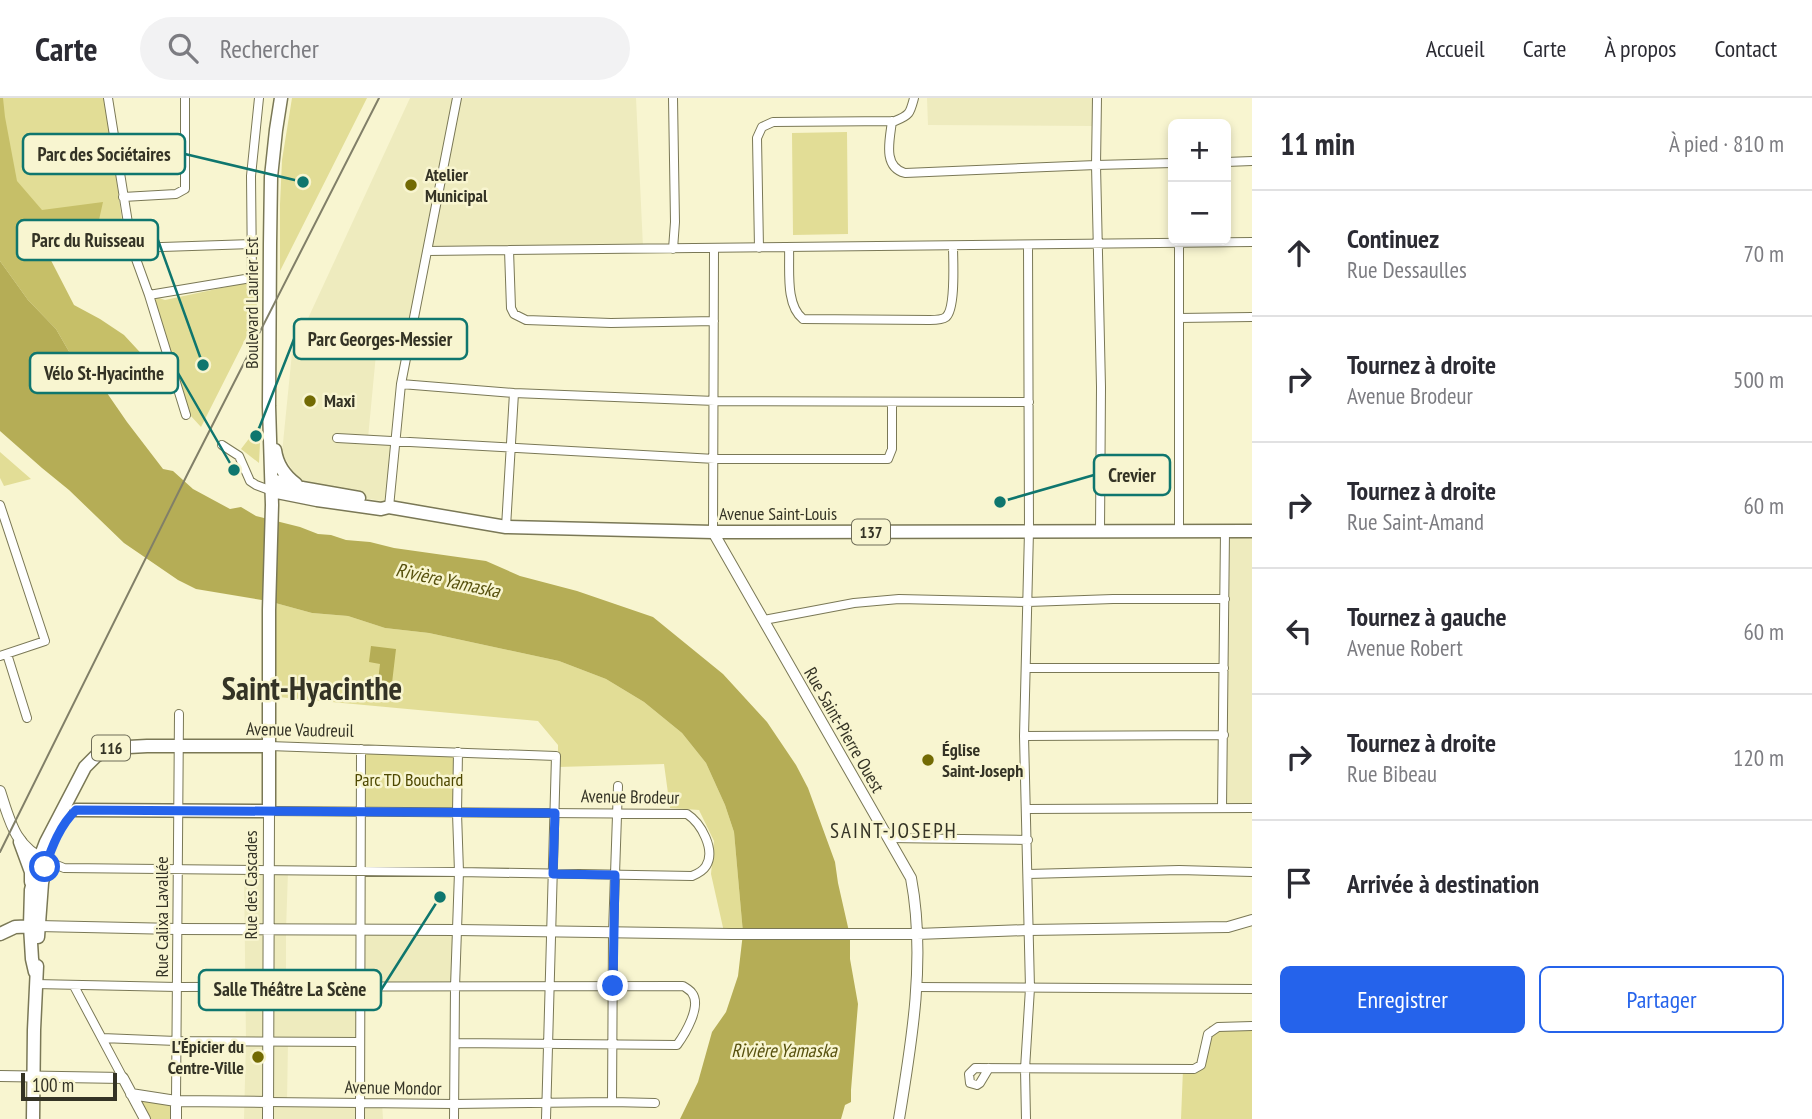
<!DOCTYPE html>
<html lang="fr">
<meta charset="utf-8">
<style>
:root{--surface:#fff;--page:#f2f2f3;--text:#2b2b33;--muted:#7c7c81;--line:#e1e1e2;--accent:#2563eb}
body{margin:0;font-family:"PT Sans Narrow",sans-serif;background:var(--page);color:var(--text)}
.controls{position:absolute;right:21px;top:21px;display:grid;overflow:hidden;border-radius:10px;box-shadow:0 4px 10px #0003}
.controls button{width:63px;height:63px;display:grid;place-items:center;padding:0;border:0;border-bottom:2px solid var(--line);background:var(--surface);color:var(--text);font:35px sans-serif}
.scale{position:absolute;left:21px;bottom:18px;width:96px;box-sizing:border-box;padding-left:7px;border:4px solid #343325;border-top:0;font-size:19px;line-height:24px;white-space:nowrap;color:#343325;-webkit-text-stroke:5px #f8f5d0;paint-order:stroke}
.stop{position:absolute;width:21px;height:21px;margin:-16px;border:5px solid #2563eb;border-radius:50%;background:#fff}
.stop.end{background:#2563eb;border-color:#fff;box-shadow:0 2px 7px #0008}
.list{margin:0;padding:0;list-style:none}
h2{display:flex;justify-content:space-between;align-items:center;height:91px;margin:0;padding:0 28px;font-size:30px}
h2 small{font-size:23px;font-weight:400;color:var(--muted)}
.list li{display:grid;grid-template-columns:46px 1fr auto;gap:21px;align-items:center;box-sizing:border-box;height:126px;padding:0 28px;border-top:2px solid var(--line)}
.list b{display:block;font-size:26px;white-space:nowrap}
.list p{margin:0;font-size:23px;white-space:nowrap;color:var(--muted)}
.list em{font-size:23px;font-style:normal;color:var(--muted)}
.actions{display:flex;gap:14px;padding:21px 28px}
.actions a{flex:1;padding:16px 0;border:2px solid var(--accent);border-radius:10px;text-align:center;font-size:24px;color:var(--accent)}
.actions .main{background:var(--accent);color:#fff}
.icon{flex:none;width:38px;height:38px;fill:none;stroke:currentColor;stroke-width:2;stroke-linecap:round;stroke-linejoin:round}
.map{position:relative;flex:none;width:1252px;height:1021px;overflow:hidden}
header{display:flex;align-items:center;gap:42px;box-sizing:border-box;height:98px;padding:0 35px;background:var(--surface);border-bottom:2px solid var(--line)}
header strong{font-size:33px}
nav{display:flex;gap:38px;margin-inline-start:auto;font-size:24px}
.search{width:490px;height:63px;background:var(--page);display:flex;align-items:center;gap:18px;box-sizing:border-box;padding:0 24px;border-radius:38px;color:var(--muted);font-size:26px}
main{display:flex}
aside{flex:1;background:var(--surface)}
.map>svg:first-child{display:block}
</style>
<header>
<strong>Carte</strong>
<div class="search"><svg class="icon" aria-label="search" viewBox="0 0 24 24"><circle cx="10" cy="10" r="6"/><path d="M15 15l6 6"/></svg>Rechercher</div>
<nav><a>Accueil</a><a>Carte</a><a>À propos</a><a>Contact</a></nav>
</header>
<main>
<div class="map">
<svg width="1252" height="1021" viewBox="0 0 1252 1021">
<rect width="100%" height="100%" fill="#f8f5d0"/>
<path fill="#eeebbe" d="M410,0H636L643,149L429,152L408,256H376L368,340L395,342L389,404L332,395L300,385L282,355L292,255Z
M927,0H1095L1094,28L928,27Z
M1225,433H1252V707L1226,706Z
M244,771L288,774L286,832V889H360V832H457L455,889H360V944H288L287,1004L382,1005L383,1021H244L246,943Z"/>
<path fill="#e2dd96" d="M0,0H105L122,122L0,141Z
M292,0H367L280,173V106L282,62Z
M847,34L848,136L793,137L792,35Z
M254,183L258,216L201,329L190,317L153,198L165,202Z
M261,325L259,365L241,351Z
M0,354L31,381L4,388L0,380Z
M268,503L312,515L348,518L385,530L429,535L559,563L606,581L644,604L682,635L706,665L725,707L734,734L743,835L724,834L711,776L714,743L699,712L670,710L664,666L558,669V647L538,623L267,598Z
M359,651H460L458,713L358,712Z
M1252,927V1021H1181L1183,971L1205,970L1209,928Z
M137,1000L173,1005L172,1021H148Z"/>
<path fill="#c6bf68" d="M0,0H3L5,19L17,83L42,112L103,104L99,122L41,143L74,207L100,221L124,237L149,264L96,283L71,257L56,231L28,202L0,163Z"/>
<path fill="#b5ad56" d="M0,163L28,202L56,231L71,257L107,295L127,324L163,371L173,373L193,391L230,411L241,409L256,418L300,429L318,436L331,437L346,442L370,444L394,450L486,463L520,478L577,493L653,519L723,576L767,624L796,667L808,690L835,764L838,785L850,838V861L858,906L851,992V1004L845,1007L841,1021H680L698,984L712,934L726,914L738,878L743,835L734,734L725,707L706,665L682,635L644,604L606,581L559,563L429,535L385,530L348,518L312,515L268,503L196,491L178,482L124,445L69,392L42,370L0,333Z
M371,548L396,551L392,585L378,583L380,566L369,564Z"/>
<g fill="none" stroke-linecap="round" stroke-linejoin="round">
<g stroke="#7a7856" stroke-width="10">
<path id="minor" d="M108,0L132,150L149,197L186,317
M1097,0L1096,67L1101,289L1100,433
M892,23C890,41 882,69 905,75L1096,67L1173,65
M1226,64L1252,63
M123,99L176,96L185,91V0
M1179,145V433
M789,149C790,171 785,207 803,221L930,222C935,222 942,222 946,219C956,210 953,162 953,148
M132,150L252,146
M759,150L757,40L762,29L773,24L895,23C910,17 910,15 914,0
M673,151L675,124L673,0
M509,152L511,210L514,216L526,222L611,225L714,223
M427,153L1252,144
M149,197L245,181L252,178L251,78L259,0
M1179,220L1252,219
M401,286L514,295L715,303L1029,304
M337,340L715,361H888L892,351V304
M222,347L239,358L250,383L256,387L272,393
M0,407L45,543L0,558
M389,409L401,286L457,0
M506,429L514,295
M713,434L714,150
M764,522L854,505L899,501L1028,504L1113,501H1225
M7,556L27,620
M1026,570H1224
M1024,638L1224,637
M269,648L556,658L546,1021
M1222,710L1225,433
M1026,711L1252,710
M888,740L1028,742
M47,763L64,770L459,774L692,778C697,776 703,773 706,768C716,752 701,725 687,716L269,713
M1028,776L1179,772L1252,774
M35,886L177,889L683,888C685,889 691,893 692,895C702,908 685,936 677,947L455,945
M74,888L123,980
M916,889L1252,891
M102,940L176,943L360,944
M989,970L980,985L977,987L970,985L969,976L975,970L1194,971L1201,967L1208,936L1218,929L1252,928
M176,1003L179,616
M268,1004L454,1006L612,1004L655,1005
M612,1004L613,835L618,688
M360,1021L361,651
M454,1021L455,889L459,774L457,715L458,654
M1026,1021L1025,971L1030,890L1024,638L1029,433L1028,147"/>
</g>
<g stroke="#7a7856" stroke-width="12">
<path id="tertiary" d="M713,434L911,780C926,859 912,943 899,1021
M0,693C10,724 15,749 47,763
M38,828L177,831L457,832L731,836H917L1028,832L1228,829L1252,822
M0,978L123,980L145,1021
M131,996L176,1003L268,1004
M176,1021V1003
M268,1021L269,713"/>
</g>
<g stroke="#7a7856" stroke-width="15">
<path id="primary" d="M275,352C277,367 284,377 296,386
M272,382L302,390L359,400
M272,393L317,402L381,411L389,409L506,429L713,434L1252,433
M76,712L269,713V512L272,407L269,308L270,146L271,79L276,32L281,0
M20,744L31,774V784
M0,836L15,829L38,828
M38,839L42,785L45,770
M35,874L32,861L30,828L31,792L38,765L46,744L85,669L96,658L110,650L147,648H269
M33,1021L34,932L37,868"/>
</g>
<use href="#minor" stroke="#fff" stroke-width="8"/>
<use href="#tertiary" stroke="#fff" stroke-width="10"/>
<use href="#primary" stroke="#fff" stroke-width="12"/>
<path stroke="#817f68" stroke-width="2" d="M0,754L188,375L379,0"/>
</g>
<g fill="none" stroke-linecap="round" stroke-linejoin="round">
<path stroke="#2563eb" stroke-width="9" d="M45,769C52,749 60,727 76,712L555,715L553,776L615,777L613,888"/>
</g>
<g fill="#726a03" stroke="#f8f5d0" stroke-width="2.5">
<circle cx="411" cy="87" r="7"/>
<circle cx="310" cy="303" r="7"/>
<circle cx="928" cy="662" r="7"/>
<circle cx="258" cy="959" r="7"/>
</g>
<g text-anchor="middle" stroke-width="5" stroke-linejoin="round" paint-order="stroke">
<g fill="#f8f5d0" stroke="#6f6d58" stroke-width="2">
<rect x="852" y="421.5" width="38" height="25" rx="5"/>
<rect x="92" y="637.5" width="38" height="25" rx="5"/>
</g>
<g font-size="16" font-weight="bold" fill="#343325">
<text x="871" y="440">137</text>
<text x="111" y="656">116</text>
</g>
<g font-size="18" font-weight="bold" fill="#343325" stroke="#f8f5d0" text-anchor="start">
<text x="425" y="83">Atelier<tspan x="425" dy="21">Municipal</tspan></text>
<text x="324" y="309">Maxi</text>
<text x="942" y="658">Église<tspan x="942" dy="21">Saint-Joseph</tspan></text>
<text x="244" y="955" text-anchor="end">L'Épicier du<tspan x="244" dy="21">Centre-Ville</tspan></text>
</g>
<g font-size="18" fill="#343325" stroke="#f8f5d0">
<text transform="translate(252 205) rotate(-90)" y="6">Boulevard Laurier Est</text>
<text x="778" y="422">Avenue Saint-Louis</text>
<text transform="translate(300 632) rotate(1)" y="6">Avenue Vaudreuil</text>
<text transform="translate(844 632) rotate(60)" y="6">Rue Saint-Pierre Ouest</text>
<text transform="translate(630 699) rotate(1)" y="6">Avenue Brodeur</text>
<text transform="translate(251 787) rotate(-90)" y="6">Rue des Cascades</text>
<text transform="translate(162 819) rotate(-90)" y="6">Rue Calixa Lavallée</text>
<text transform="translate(393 990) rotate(1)" y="6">Avenue Mondor</text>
</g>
<g font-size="18" fill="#4e4800" stroke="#f8f5d0">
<text x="409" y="688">Parc TD Bouchard</text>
</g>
<g font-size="19" font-style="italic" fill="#57510e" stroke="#f8f5d0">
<text transform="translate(448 482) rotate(12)" y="7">Rivière Yamaska</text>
<text x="784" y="959">Rivière Yamaska</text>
</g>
<g font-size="21" letter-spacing="2" fill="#343325" stroke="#f8f5d0">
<text x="894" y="740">SAINT-JOSEPH</text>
</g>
<g font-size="32" font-weight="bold" fill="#343325" stroke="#f8f5d0">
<text x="312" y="602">Saint-Hyacinthe</text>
</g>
</g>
<path fill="none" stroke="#0f766e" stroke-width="2.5" d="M303 84L185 56M203 267L158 142M256 338L294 241M234 372L178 275M1000 404L1094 377M440 799L381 892"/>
<g fill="#0f766e" stroke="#f8f5d0" stroke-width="2.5">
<circle cx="303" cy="84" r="7"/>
<circle cx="203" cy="267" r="7"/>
<circle cx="256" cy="338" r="7"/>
<circle cx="234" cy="372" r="7"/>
<circle cx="1000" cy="404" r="7"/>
<circle cx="440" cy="799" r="7"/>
</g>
<g fill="#f8f5d0" stroke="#0f766e" stroke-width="2.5">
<rect x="23" y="36" width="162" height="40" rx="7"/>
<rect x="17" y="122" width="141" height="40" rx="7"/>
<rect x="294" y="221" width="173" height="40" rx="7"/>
<rect x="30" y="255" width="148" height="40" rx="7"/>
<rect x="1094" y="357" width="76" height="40" rx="7"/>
<rect x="199" y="872" width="182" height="40" rx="7"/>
</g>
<g font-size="19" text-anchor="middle" font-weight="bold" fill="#343325">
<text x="104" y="63">Parc des Sociétaires</text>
<text x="88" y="149">Parc du Ruisseau</text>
<text x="380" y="248">Parc Georges-Messier</text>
<text x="104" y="282">Vélo St-Hyacinthe</text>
<text x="1132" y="384">Crevier</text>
<text x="290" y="898">Salle Théâtre La Scène</text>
</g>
</svg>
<div class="controls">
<button>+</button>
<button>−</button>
</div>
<div class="scale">100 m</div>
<div class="stop" style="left:45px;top:769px"></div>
<div class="stop end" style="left:613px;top:888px"></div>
</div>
<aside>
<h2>11 min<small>À pied · 810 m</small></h2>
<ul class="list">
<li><svg class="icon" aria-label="ahead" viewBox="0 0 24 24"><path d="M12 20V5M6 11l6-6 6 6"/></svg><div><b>Continuez</b><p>Rue Dessaulles</p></div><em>70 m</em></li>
<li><svg class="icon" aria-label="right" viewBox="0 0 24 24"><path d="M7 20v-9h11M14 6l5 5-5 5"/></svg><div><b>Tournez à droite</b><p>Avenue Brodeur</p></div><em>500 m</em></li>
<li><svg class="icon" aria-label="right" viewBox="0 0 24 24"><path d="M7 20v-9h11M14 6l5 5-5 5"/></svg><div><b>Tournez à droite</b><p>Rue Saint-Amand</p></div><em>60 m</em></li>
<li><svg class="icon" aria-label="left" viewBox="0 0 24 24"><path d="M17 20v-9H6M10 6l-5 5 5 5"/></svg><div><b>Tournez à gauche</b><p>Avenue Robert</p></div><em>60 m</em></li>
<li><svg class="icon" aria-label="right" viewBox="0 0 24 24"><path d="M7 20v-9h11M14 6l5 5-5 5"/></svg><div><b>Tournez à droite</b><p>Rue Bibeau</p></div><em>120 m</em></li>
<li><svg class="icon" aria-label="arrive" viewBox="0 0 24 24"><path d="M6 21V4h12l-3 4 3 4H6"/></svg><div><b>Arrivée à destination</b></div></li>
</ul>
<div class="actions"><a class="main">Enregistrer</a><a>Partager</a></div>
</aside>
</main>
